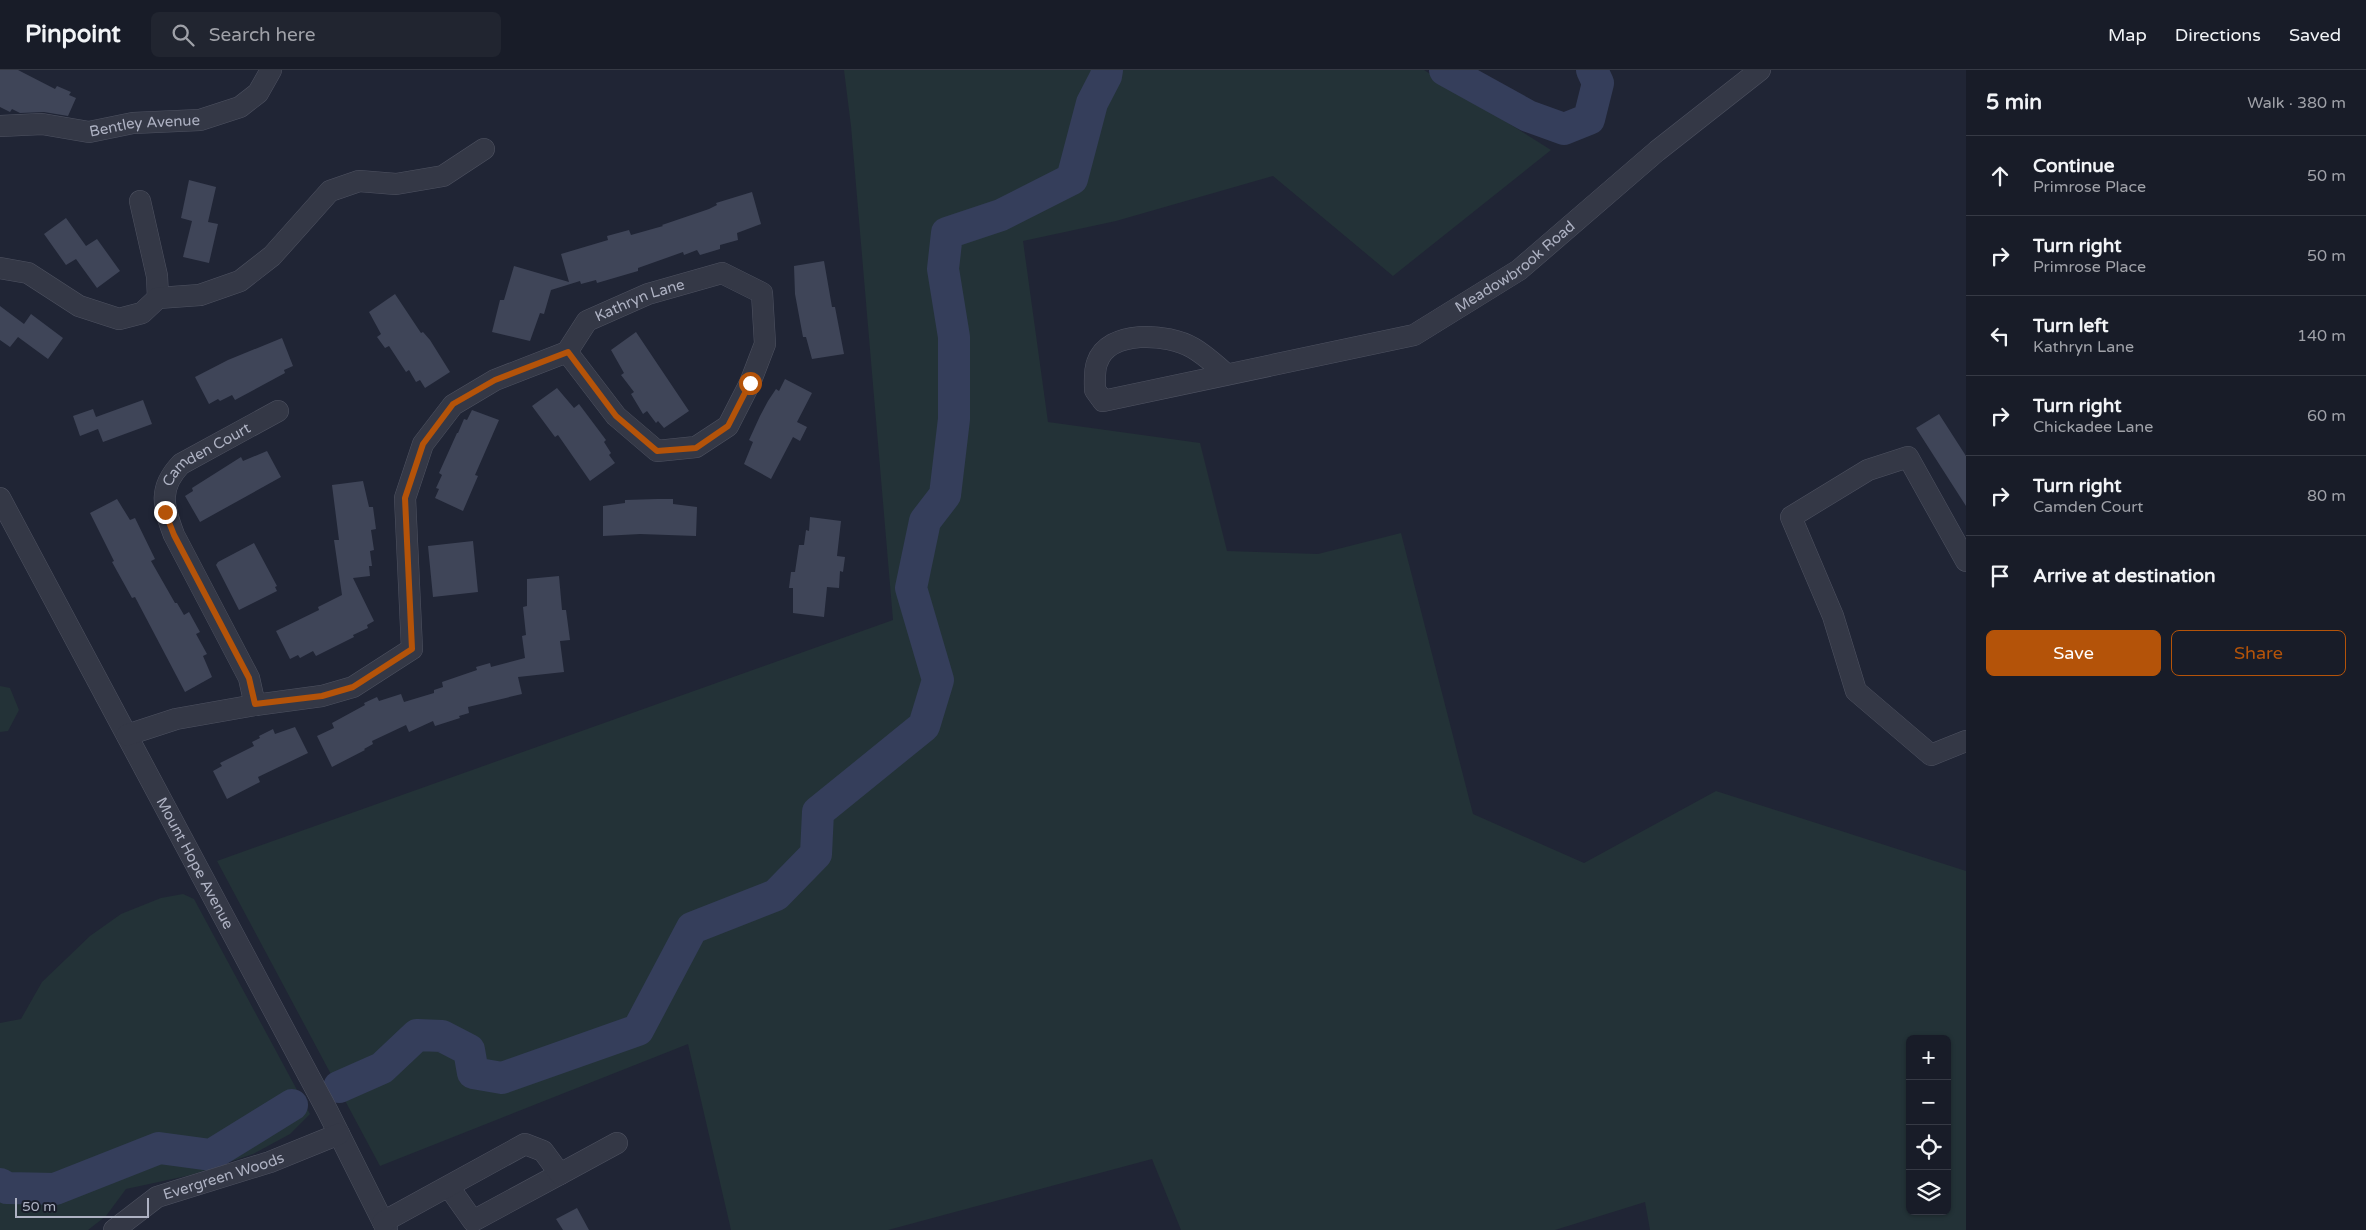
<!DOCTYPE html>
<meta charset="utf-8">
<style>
:root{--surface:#181c28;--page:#212530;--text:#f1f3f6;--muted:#9fa1a8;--line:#363a45;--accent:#b45309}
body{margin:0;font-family:"Varela Round",sans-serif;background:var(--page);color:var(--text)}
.controls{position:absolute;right:15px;bottom:15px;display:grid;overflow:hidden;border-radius:8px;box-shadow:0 1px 4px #0004}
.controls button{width:45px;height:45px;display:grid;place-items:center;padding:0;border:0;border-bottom:1px solid var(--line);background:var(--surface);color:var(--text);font:25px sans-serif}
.scale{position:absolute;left:15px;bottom:12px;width:134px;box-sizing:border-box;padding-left:5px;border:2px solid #aeb2c3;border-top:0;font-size:14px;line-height:18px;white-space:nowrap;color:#aeb2c3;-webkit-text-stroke:4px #191d2a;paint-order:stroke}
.stop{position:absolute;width:15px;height:15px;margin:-11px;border:4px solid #b45309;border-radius:50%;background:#fff}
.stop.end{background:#b45309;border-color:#fff;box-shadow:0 1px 5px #0008}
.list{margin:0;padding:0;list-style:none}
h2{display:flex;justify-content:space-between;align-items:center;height:65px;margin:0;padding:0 20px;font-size:21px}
h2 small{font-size:16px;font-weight:400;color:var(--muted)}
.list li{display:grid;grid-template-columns:32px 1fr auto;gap:15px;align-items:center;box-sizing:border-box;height:80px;padding:0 20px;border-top:1px solid var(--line)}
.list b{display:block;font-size:19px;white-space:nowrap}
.list p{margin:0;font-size:16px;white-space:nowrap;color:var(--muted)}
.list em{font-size:16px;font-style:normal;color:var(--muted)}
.actions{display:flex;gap:10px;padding:15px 20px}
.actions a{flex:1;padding:11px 0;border:1px solid var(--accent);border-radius:8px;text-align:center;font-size:18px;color:var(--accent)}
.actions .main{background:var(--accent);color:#fff}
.icon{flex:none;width:28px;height:28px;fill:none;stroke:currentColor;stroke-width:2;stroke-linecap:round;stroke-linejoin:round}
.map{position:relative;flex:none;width:1966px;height:1160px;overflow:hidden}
header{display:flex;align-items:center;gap:30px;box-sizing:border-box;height:70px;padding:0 25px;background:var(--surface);border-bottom:1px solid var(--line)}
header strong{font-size:24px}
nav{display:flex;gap:28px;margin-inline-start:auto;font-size:18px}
.search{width:350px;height:45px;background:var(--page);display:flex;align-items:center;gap:12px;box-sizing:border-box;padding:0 18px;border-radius:8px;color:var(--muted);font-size:19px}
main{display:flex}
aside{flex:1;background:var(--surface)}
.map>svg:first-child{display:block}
</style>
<header>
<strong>Pinpoint</strong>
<div class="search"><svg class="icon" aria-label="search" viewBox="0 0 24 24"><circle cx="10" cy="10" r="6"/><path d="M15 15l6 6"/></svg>Search here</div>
<nav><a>Map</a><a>Directions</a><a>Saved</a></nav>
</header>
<main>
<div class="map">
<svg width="1966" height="1160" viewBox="0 0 1966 1160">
<rect width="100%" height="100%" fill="#202535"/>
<path fill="#233237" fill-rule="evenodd" d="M844,0H1424L1551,80L1393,206L1273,106L1116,151L1023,171L1048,352L1200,373L1227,481L1318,484L1401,463L1473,744L1584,793L1716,721L1966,801V1160H1650L1645,1132L1555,1160H1181L1152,1089L888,1160H731L688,974L380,1096L217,791L893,550L851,56ZM1910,969H1947V1141H1910Z
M0,616L10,618L19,640L8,661L0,662Z
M183,824L194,829L310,1044L290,1064L253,1084L191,1105L126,1119L106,1146L88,1160H0V953L21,949L42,912L90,866L121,844L161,828Z"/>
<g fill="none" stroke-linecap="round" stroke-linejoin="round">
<path stroke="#353e5b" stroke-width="32" d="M1445,0L1528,46L1564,59L1589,49L1598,13L1592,0
M339,1017L382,998L417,965L442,966L469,980L473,1003L502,1008L638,960L692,858L776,825L816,784L818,742L924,656L938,610L911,518L925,451L945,425L954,349V267L943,199L947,163L1001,145L1072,109L1092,33L1106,6L1107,0
M0,1114L7,1118L55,1119L159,1078L211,1085L292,1035"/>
</g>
<path fill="#3f4558" d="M0,0H18L55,19L57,16L71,22L69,25L76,28L68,46L44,42L20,43L12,39L10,42L0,37Z
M189,110L216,117L208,152L218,154L209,193L183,187L192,151L181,148Z
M752,122L761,154L737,163L738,170L720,175V179L700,185L697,180L684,185L683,182L638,198V201L597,213L596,210L581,214L580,211L551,220L544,244L540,243L530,271L492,262L500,230H504L514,196L569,212L561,184L608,170L607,166L629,160L631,165L663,156L662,155L709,139L717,135L716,133Z
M66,148L86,176L97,169L120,201L97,218L76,189L66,195L44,164Z
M824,191L832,237H835L844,284L812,289L806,267H803L795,224L794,196Z
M395,224L421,263L423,262L430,270L450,302L425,318L420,310L416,312L409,300L406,302L389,276L385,278L377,267L381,264L369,242Z
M0,236L24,254L31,244L63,268L48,289L18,267L10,277L0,270Z
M636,262L689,341L664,358L658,351L656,353L647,341L643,344L631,324L634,322L621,305L624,303L611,280Z
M282,268L293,296L284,300L285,303L235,330L232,325L220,331L218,329L209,334L195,307L228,290Z
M785,309L812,323L797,352L807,357L800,371L793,367L771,409L744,394L753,372L749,370L760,346L768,331L776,319L779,321Z
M557,318L574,338L579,334L606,370L604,372L611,383L609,385L615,393L590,411L558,365L555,367L532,336Z
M143,330L152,354L103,372L98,359L80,366L73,346L93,339L96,347Z
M472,340L499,350L475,405L478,406L463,441L435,428L439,419L436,418L442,405L439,403L457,363H458L464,349L467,350Z
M1939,344L1966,386V436L1916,358Z
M267,381L281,407L200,452L185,426L193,421L192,418L241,387L243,391Z
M363,411L369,437H373L376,459L371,460L374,480L370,481L372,496H369L370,506L353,508L374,551L367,555L368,558L353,565L354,567L316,586L313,581L300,588L298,585L290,589L276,561L319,540L318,537L342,525L334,470H339L332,415Z
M117,429L130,450L135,448L155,489L151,491L175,533H177L184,545L189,542L200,562L196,564L207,584L203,586L212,607L185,622L135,527L132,528L112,492L114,491L90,443Z
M657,429H673V434L697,437L696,466L640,464L603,466V436L625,433V430Z
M810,447L841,451L837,486L845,487L843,502L840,501L839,518L827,517L824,547L793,543V518H789L791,502H795L799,475H804L806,460L809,461Z
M473,471L478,522L433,527L428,476Z
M254,473L277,516L275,517L277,521L239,540L216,495L218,492Z
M559,506L562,540H566L570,570L560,571L564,602L518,607L522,624L468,637L469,643L459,646L460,648L435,656L433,651L409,662L406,655L372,671L373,674L364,679L365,680L332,697L317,666L334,658L332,653L365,635L364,633L377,627L379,631L401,624L404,632L434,623V620L443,617L442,612L477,600L476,597L490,593L491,597L525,588L522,566L526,565L523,537L527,536V509Z
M295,657L308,683L258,707L260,712L227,729L213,701L222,696L220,693L254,676L252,672L260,668L259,666L273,659L275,664Z
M577,1138L589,1160H563L556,1149Z"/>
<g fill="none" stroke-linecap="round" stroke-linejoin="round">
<g stroke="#4e5261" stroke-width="22">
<g id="minor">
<path id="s1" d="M0,56L42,54L89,62L133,53L200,50L240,37L258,23L271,0"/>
<path d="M140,131L157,206L158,228"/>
<path d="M0,198L28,203L79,236L119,249L142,243L158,228L200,225L240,211L272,186L330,121L359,111L396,114L443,106L484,79"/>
<path id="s2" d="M1226,304C1216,295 1205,285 1193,278C1168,263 1108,259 1097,293C1094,301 1095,312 1095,320L1103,331L1414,265L1519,200L1657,81L1760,0"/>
<path id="s3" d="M0,428L327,1040L387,1160"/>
<path d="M1966,491L1908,387L1868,400L1791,447L1833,546L1856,621L1931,685L1966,671"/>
<path id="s4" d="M255,635L249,608L174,465C163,436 158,418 181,394L278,341"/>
<path id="s5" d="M127,665L176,649L255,635L322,626L353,617L412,579L405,428L423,374L453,335L495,310L567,282L587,251L648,224L722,203L762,223L765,274L750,313L728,356L696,377L657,381L616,346L567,282"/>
<path d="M449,1117L473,1151L560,1104"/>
<path d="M383,1152L525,1074L543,1081L560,1104L617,1073"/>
<path id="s6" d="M114,1160L157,1127L270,1092L339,1064"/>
</g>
</g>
<use href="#minor" stroke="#343846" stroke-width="21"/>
</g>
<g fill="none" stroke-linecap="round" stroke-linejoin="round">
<path stroke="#b45309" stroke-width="6" d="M165,442L174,465L249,608L255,634L322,626L353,617L412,579L405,428L423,374L453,334L495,310L568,282L616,346L657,381L696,378L728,356L750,313"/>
</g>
<g text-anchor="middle" stroke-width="4.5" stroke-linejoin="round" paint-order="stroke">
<g font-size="15" fill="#aeb2c3" stroke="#191d2a">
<text dy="5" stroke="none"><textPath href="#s1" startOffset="146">Bentley Avenue</textPath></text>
<text dy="5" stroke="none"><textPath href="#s2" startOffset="631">Meadowbrook Road</textPath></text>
<text dy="5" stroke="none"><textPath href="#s5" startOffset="779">Kathryn Lane</textPath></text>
<text dy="5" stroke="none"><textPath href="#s4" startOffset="292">Camden Court</textPath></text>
<text dy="5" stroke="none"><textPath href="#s3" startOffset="414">Mount Hope Avenue</textPath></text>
<text dy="5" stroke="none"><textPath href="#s6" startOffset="124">Evergreen Woods</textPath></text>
</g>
</g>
</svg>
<div class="controls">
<button>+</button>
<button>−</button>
<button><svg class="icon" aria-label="locate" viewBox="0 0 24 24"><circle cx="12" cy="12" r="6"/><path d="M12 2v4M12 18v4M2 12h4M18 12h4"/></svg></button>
<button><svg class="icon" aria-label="layers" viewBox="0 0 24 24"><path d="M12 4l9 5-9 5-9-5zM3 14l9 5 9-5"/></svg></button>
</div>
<div class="scale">50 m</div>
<div class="stop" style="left:750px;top:313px"></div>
<div class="stop end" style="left:165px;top:442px"></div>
</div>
<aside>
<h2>5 min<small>Walk · 380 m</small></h2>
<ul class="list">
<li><svg class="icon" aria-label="ahead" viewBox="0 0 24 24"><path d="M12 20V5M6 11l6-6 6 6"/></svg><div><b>Continue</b><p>Primrose Place</p></div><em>50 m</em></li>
<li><svg class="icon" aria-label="right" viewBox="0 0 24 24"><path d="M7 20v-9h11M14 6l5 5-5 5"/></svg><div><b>Turn right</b><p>Primrose Place</p></div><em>50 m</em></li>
<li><svg class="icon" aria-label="left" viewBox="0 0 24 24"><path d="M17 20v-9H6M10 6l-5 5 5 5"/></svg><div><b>Turn left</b><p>Kathryn Lane</p></div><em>140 m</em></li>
<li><svg class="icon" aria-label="right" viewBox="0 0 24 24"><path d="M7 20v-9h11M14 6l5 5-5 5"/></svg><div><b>Turn right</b><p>Chickadee Lane</p></div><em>60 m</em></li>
<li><svg class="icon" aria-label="right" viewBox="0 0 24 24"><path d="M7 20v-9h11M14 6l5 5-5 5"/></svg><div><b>Turn right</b><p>Camden Court</p></div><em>80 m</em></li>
<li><svg class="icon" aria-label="arrive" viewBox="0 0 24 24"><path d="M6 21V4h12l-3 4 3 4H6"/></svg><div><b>Arrive at destination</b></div></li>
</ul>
<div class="actions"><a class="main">Save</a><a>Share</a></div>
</aside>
</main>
